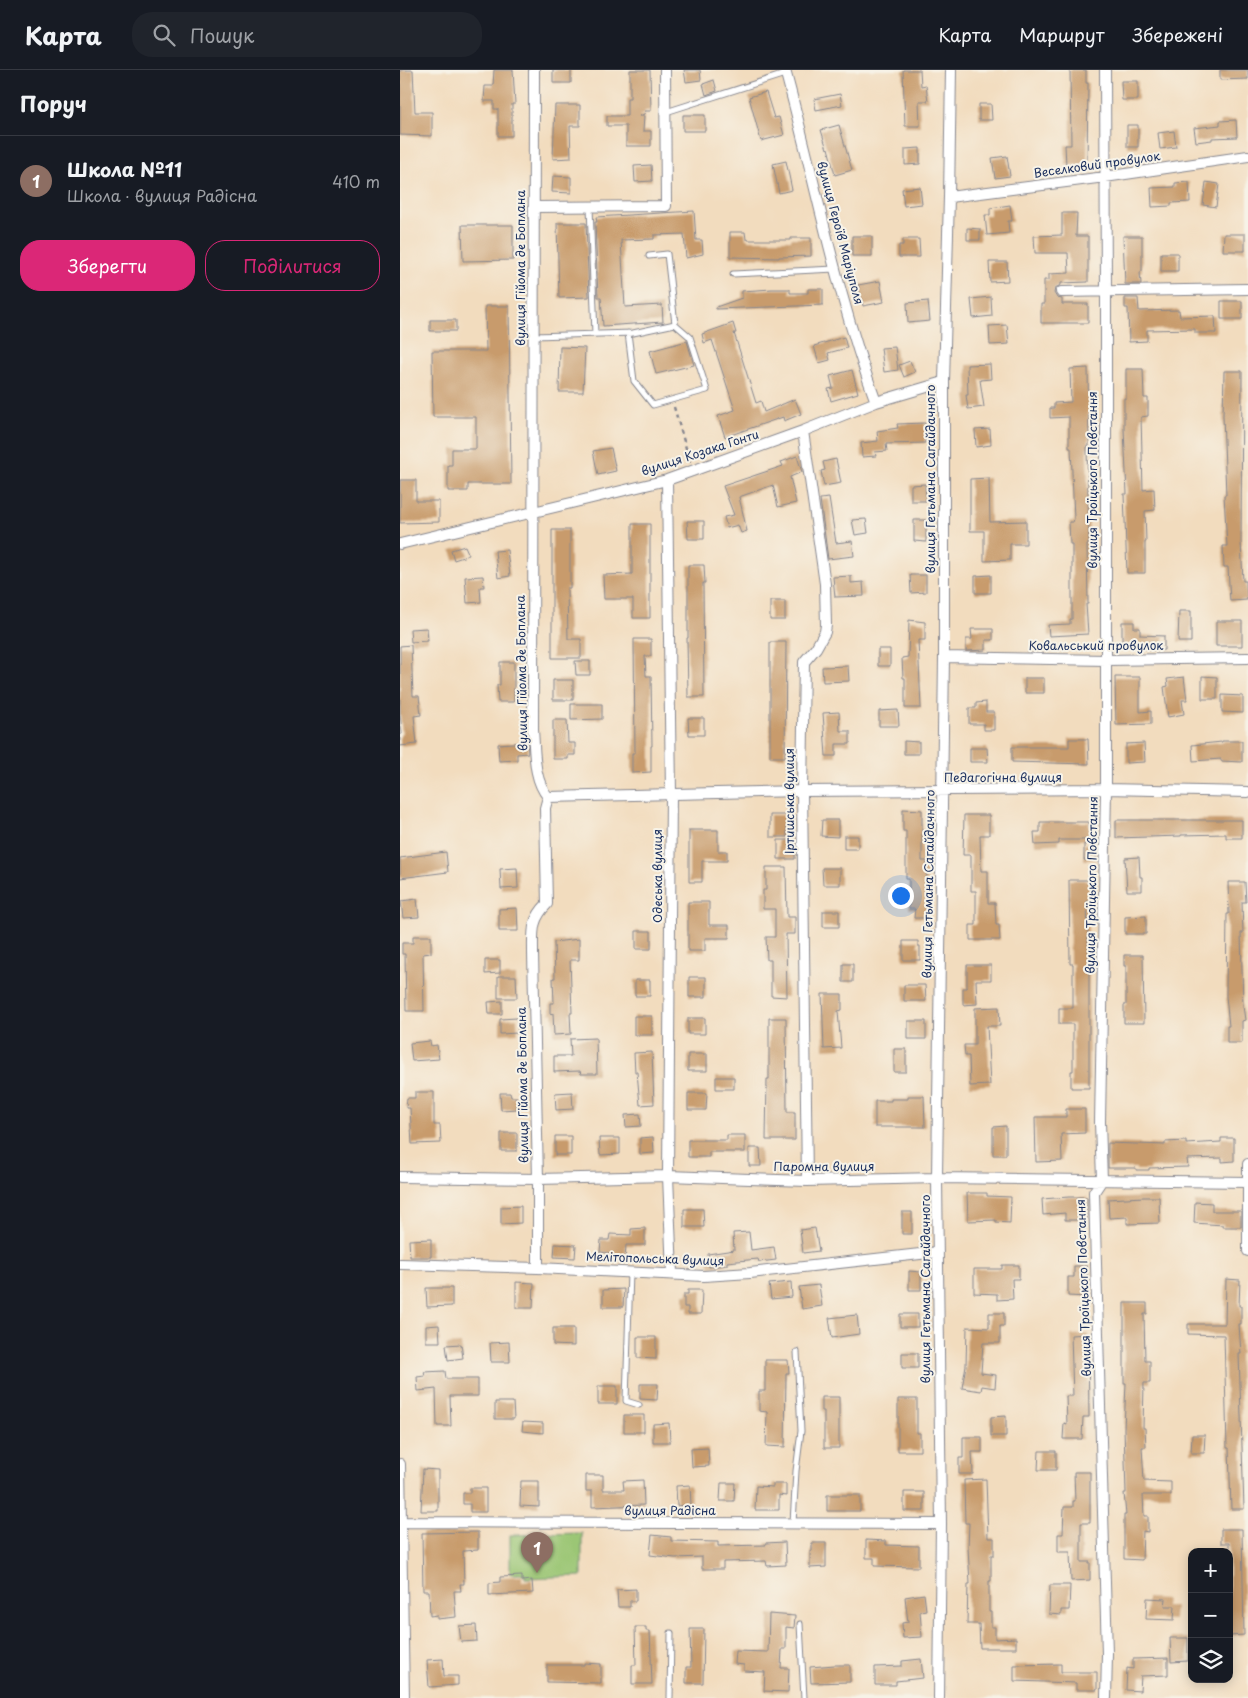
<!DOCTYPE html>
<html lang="uk">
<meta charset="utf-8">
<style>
:root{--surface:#171b24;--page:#20242c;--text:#f1f3f6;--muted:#9ea1a6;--line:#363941;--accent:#db2777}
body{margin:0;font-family:"Playpen Sans",sans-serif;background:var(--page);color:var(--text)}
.controls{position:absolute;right:15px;bottom:15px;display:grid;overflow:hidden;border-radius:10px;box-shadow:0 2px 12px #0003}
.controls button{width:45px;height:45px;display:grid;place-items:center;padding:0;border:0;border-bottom:1px solid var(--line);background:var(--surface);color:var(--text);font:25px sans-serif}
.you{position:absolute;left:500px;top:825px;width:18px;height:18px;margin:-12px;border:4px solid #fff;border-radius:50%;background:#1a73e8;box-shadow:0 0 0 8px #1a73e833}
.badge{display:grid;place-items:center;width:32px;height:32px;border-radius:50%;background:var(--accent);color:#fff;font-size:16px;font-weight:700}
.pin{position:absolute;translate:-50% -41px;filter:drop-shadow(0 1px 2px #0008)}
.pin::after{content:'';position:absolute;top:26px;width:18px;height:15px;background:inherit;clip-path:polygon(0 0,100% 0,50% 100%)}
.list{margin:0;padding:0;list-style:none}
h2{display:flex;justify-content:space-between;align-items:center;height:65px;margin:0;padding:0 20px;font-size:21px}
h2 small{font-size:16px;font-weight:400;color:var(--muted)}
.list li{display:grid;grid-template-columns:32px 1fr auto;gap:15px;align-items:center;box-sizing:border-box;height:90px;padding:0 20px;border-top:1px solid var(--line)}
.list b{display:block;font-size:19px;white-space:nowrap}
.list p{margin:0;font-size:16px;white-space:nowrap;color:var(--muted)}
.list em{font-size:16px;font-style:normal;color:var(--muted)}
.actions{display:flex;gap:10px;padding:15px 20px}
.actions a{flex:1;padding:11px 0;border:1px solid var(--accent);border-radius:20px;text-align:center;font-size:18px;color:var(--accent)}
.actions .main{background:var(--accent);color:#fff}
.icon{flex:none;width:28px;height:28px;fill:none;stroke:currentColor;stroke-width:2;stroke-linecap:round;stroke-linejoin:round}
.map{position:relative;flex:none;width:848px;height:1628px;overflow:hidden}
header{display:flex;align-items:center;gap:30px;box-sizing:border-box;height:70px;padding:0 25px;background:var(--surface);border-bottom:1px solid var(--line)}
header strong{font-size:24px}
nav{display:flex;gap:28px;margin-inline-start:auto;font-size:18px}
.search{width:350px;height:45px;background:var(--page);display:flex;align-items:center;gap:12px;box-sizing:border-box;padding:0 18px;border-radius:20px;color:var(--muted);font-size:19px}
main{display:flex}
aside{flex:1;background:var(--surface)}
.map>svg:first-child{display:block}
</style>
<header>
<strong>Карта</strong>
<div class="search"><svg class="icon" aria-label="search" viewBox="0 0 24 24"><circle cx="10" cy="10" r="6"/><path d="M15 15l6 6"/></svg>Пошук</div>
<nav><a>Карта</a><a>Маршрут</a><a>Збережені</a></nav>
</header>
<main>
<aside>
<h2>Поруч<small></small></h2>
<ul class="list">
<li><span class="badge" style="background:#8d6e63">1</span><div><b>Школа №11</b><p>Школа · вулиця Радісна</p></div><em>410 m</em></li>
</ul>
<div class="actions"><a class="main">Зберегти</a><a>Поділитися</a></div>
</aside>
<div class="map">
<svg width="848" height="1628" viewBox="0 0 848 1628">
<rect width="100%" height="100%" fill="#f7f3e8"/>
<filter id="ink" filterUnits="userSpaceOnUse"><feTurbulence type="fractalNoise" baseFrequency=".02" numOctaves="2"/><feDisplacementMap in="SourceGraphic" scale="10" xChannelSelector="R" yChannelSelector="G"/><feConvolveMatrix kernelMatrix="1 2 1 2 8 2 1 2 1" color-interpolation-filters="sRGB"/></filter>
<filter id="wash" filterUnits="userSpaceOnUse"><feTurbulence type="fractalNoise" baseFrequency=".0096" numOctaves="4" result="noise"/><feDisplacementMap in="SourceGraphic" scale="20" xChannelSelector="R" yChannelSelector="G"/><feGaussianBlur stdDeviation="1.12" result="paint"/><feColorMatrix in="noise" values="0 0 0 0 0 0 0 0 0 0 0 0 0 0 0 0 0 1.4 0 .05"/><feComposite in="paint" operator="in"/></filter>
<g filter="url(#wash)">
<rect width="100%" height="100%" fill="#f2dcbe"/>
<path fill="#9bc674" stroke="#5b7a69" d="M182,1463V1506L125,1508V1504H110V1465Z"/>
<g id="blocks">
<path fill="#c89b6c" d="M0,0H13L15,42H32V66L0,65Z
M94,0H113L115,34H112V66H98V39H94V31H84L85,16H93Z
M153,0H171V13H153Z
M230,0H250L251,41H245L244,44L240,46H244L243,61H251V76H226V56H207V46H227V28H230Z
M284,0H300L301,10L286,12Z
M503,0H520L521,16L526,15L528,31H519L520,56H505Z
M670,0H686V13H688L687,95H666L665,75H671Z
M820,0H848V9L820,10Z
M314,10L317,21L306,25L303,14Z
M721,11H738V30H722Z
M366,22L374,48L379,47L384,65L361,71L349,27Z
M440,24L442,35L416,40L414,29Z
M579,34H591L592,50H579Z
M155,35H180V56H170L171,88L153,89Z
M283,45H305V61H283Z
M836,50L837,67L812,68V70L796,72L794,58L820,55V51Z
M439,55L452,100L435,105L428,78L427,79L421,60Z
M727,55H738V77H727Z
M774,61L776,77L760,79L758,63Z
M520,78V94L505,95V79Z
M607,86L610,106L595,108L592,88Z
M386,91L392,120L379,123L373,94Z
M251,95L252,111L235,112L234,96Z
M153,106L171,107V123L152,122Z
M789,112L790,132L771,133V136L752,137L751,118L775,117V113Z
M806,112L819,114L816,137L803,135Z
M520,117L522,134L504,136L502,119Z
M610,135L612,151H608L609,163L587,165L585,145H590V138Z
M294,141L296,170H302L303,184L286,188L284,164L254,165V169L221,170L225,237L262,235L263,252L203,256L201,227H198L195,152H197L196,147Z
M662,143H677L676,166H688V212L661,213V215L655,218L654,223L657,228L662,229V234H688V253H641V234H644V210H649V204L669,203L668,183H635L634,166L662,165Z
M157,153H186L189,227L159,228Z
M62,155H113V190L63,191Z
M567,158L580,159V170H567Z
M330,162H345L346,169H348V170H391V168H411V186L379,187V188L330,187Z
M824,164H845V181H823Z
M452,166H472V186H452Z
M723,166H742V201L740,202L741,214H725Z
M503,169H519L520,187H499V175H503Z
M761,183H778V201H761Z
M589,192H607L608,211L590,212Z
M480,211L484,232L463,236L458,215Z
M372,219H390V223H408V219H423V235L316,239V237L342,228V221Z
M591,227L592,246L573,248L571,229Z
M725,228H738L739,241L779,240L780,247L815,246L816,263H795V259L747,260V271L729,272L728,238H725Z
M528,231L530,251L508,253L507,233Z
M821,231H842V249H821Z
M85,236H109L111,414H68V421H48V395H52V379H76V347H33L32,281H86Z
M30,250H56V261H30Z
M333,253L336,263H334L356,333L361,331L364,342L395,329L401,344L384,351L383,347L325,367L318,346L335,340L312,270L304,273L302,264Z
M607,255L609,274L590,275L589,256Z
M444,267L447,278L428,283L430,290L419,293L414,276Z
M287,271L294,295L256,304L250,281Z
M160,277L185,278L183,322H159Z
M495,277L498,300L484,302L481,278Z
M510,291L515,302L504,307L499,295Z
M590,294L591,309L580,310L584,337L568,339L566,325H568L567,295Z
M688,298L689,377H687L689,474H687L688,534H686L688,564L649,566L648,555L670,554V549H672V474H670L669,452H673L674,449L671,378H669V347L650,348V338H654V333L671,332L670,299Z
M726,299H743L744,328H748V346L741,347L743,420L754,419L755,440L745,441L746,472H745V503H727L724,424H727L724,359V328H726Z
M452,300L458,323L431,331L428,319L433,318L430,306Z
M824,301H842L841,472L843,511H846L847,530L830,531L828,497H824L823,476H827L824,425H826L823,346Z
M525,353V373L486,374L487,381L475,382L476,386L462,387L461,373L478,371L477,361L498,358L497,354Z
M590,359L591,375L576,377L575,360Z
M211,378L216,401L198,405L193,381Z
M397,386L402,402L390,407L396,433L378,437L373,415L339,427L347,461L341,463L338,455L327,458L324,447L334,445L323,416L383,396L381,392Z
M436,389L441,413L424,416L421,401L425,400L423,392Z
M589,408L590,452L626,451V474H610V490L584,491V461H570V409Z
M0,410H16V431H39V452L0,453Z
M525,414L526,431H511V415Z
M429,428L436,473L452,471L454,486L428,489L420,429Z
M466,449L468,463L455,465L452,450Z
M514,450H526V472L514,471Z
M287,451H304V469H288Z
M232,454H250V548H233V529H204L203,505L232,504Z
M152,460H170V518H167L168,569H181V588H152Z
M65,476L69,485L54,490L51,480Z
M107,480L110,506L98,508L95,481Z
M288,495H304L305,513H303L304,627H288L287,568H288Z
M510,505H526V522L511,523Z
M591,505V523H575V506Z
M83,506L84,517H80L81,532L67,533L65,507Z
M451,506V513L463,512L464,526L435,527L433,507Z
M370,531H385V550H370Z
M779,541H791V572H778Z
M509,550L525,552V570H518L521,638H505V608H503L502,588L508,587Z
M816,551H842V576H816Z
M722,552H734V558H740V565L764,566V580H747V576H722Z
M27,558L28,571L11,572L10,559Z
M571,559H593V570H586V580L566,581V569H572Z
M234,569H251V586H245L246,606H251L252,676H251V702L232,703V683H235Z
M370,572H386L385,687H370Z
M11,575L13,626H19L21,645L14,646L17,674L0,676V665L2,664L0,644V576Z
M478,579H490V596H478Z
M175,591H190V605H176Z
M100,592H114V632H98L97,615H100Z
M448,596L449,611L423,612L422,597Z
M802,606L817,607V629H802Z
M715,607H740V642L751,641V654L716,655Z
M784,607L787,630H782L784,644L768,647L764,617L768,616L767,609Z
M625,608H644V623H625Z
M153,610H173V630H153Z
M822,625L843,626V643L822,642Z
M586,632V642H594V660H584V654H569V638H576V633Z
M171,634H202V649L171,650Z
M498,640L499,656H479V641Z
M439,642L440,661H450V674H436V686H426L423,643Z
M288,648H304V665H289Z
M153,650H167L168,673H175V685H168V689H153Z
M669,669H688L689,694L612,692V677H669Z
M504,671L519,672V684H504Z
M822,671H842V692L821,691V689L793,691L792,675L822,672Z
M127,672L128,683L117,684V690L99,691L98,674Z
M744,673L745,692L726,693V674Z
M570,678H587L588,692H570Z
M503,739L522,740V791H527L526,848H514L515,839H509V809H506V761H503Z
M370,745H387V767H370Z
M564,745H589V765H580L581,801H588V833H595L596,855H599L600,870H570V855H576V821H571V785H563Z
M422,750H438V767L421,766Z
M716,750H842V768H826V764L781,765V766L716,768Z
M640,752H689L690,770H659V774L635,775L634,762H640Z
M289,760H318V781H327V791H302V812H289Z
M444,766H458V779H444Z
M378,770H395V789H378Z
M684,774H696V790H684Z
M46,782L48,802L0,808V788Z
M739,787L740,807H742V821H727L725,788Z
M366,797H386L387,847H395V864H386L387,927L371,926V890H367L366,867H375V839H363V820H366Z
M117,798L118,818L101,819L100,799Z
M422,798H440V815H423Z
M669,810H695V831H687L689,906V1018H671V1001H673V954H659V938H673V894H670Z
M828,812H845L846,832H842L843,863H841L843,936L845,950L842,951V973H827V956H829L826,926L827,844H829Z
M17,829L19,847L3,848L1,831Z
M288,832H309V855H329V868H305V881H288Z
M117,838L118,861H99V839Z
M423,841H439V857H423Z
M746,846V864H725V847Z
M236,861H251V879H236Z
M13,866H31V883L23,884L24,941H6L5,884H2V873H13Z
M179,869V890H170L172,943H170L171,964L154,965L153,943L150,944V933H154L153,908H155L154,872Z
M503,871H518V876H520V890H503Z
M724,885H743L744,953H724V935H726V896H724Z
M85,890H100V903L85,904Z
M443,894H453V912H443Z
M567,895H591V910H576L577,934L563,935V918H567Z
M98,906H116L117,928H98Z
M289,907H306V927H289Z
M235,910H250V926H235Z
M504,915H525L526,931H504Z
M422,924H442V940L438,941L441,978L424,979Z
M102,931V944H89L88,932Z
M599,937L600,956H587L590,1015L570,1016L569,986H565L564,975H575V938Z
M234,946H252V965H234Z
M117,948L118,963L100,964V949Z
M288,948H305V964H288Z
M369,948H386L387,1042H395V1070H366L367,1009H369Z
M508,951H526V969H508Z
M196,968L197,1004H181L180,1001L154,1002V986H171L170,969Z
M30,971L31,976L37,975L39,989L12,991L10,973Z
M494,979H506V1002H494Z
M252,982L254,1034L240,1035L237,1002H235L234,983Z
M288,984H307V1001H288Z
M316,1007H334V1019H316Z
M15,1022H34V1055H40L41,1073L12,1074L10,1038H6L7,1028H15Z
M172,1022L173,1039L156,1040L155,1023Z
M100,1023H110L111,1027H117V1039L101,1040Z
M288,1023H307L306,1040H288Z
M508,1026H524L525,1057H475V1031H491V1029H508Z
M666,1039H685V1063L661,1064L662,1091L636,1092L635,1047H666Z
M240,1044L241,1056L226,1057L225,1045Z
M606,1056V1085H593V1057Z
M101,1063H117V1081H101Z
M327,1065H345V1082H309V1087H288V1070H327Z
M155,1066H171V1085H155Z
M253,1067L254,1083L240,1084V1068Z
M199,1068H220V1084L200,1085Z
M821,1068H834V1091L822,1092V1088L787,1089L788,1097L749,1098V1100H736V1098H708V1073L765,1075V1072L786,1071V1074L821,1072Z
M349,1078H360L361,1096H349Z
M567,1123H587V1126L611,1127L610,1153L596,1152V1150L568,1151Z
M669,1127H687V1150H665V1143L643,1145L642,1129Z
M744,1127H759L760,1153L727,1154V1147L709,1148L708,1129Z
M795,1132L812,1133V1141H841V1157H823V1155L794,1153Z
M121,1136V1153L101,1154V1137Z
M284,1139H303L304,1157H284Z
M502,1142H512V1164H502Z
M245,1158V1175H226L225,1190L208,1189L209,1183L200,1182L201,1170H209L210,1164L231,1165V1159Z
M415,1158L419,1181L403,1183L400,1160Z
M349,1162L351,1180L374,1177L376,1190L359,1192L358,1189L327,1192V1195L309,1197L308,1184L334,1180L333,1163Z
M31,1169V1187H10L9,1170Z
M155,1174L176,1175L175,1188L154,1187Z
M602,1195H619V1209H612L613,1229L597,1230V1224L574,1223V1199H602Z
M674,1196H687V1227L668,1226V1207H674Z
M509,1201L521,1202V1220H509Z
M826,1209L840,1210L839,1236H841V1254H839L841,1284H839L844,1439H831L829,1378H827L824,1265L788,1264V1254H825Z
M116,1212L134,1213L133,1238H116Z
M391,1212L392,1227L371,1229L369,1214Z
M419,1215L422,1236L402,1239L399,1217Z
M26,1218H52V1236L27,1237Z
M224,1219L223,1237H203V1220Z
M288,1220H302L301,1244H288V1237H284V1224H288Z
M724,1233H747V1244H744L745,1291H750V1313H744L743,1358H745L746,1377H742L744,1411L771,1412V1425H743L744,1446H748V1462L743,1461L742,1490L724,1489V1445H726L724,1423H726L724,1359L726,1313H724Z
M589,1243H604V1256H600V1273H583L581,1303L596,1305L595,1318L582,1316L581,1321L562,1318L566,1295L567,1257L589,1258Z
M500,1244H518V1257H500Z
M457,1245L459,1264L432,1268L429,1248Z
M39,1255L40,1272H26V1256Z
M153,1258H174V1276L153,1275Z
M688,1264L689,1347H683L682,1369H663L664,1353L667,1354L666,1326H673L671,1265Z
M237,1267H256V1289L237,1288Z
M109,1272L110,1292H91L90,1273Z
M61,1274L63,1288L48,1290L46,1275Z
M502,1283H518V1298H502Z
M365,1290H388L389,1303H386L385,1377L366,1376L367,1342L359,1341V1321H365Z
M45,1301L46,1309H78V1326H50L51,1356H37L36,1319L18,1321L17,1307L25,1306L24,1302Z
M240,1314H258L257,1330L240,1329Z
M198,1316H217V1334H198Z
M422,1327H439V1378H424V1341H422Z
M498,1329H517V1363H520V1381H498Z
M95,1332H113L114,1349H95Z
M224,1345H244V1362H224Z
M606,1346V1366H591V1347Z
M123,1352L143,1353V1363L122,1361Z
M269,1353L270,1372H253V1354Z
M792,1365H805L804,1383H791Z
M563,1367H582V1382H572L573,1404H559V1388H563Z
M308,1378L309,1396L292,1397L291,1379Z
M639,1381H656V1400H638Z
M23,1399L38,1400V1441H21Z
M674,1402H690V1453H681V1492H690V1510L671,1511L670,1482H658V1464H663L664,1437H673V1431H675Z
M186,1405H203V1420H224L223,1411L243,1410L244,1435L192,1437V1421H186Z
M586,1409L588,1468H594V1485H591V1511H589V1542H591V1557H595V1569L616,1568V1578H580L579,1554H567L568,1514H570L568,1477L569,1453H565L564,1410Z
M121,1411H139V1437L120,1436Z
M321,1413H335L334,1431H320Z
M373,1414H386V1426L379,1425V1440H355L356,1416L373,1417Z
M290,1415L291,1435L277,1436L276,1416Z
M70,1418H86V1442H70V1434H63V1423H70Z
M504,1422H524V1441H504Z
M427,1425H460V1441H427Z
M821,1459H842L844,1565L829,1566V1473H821Z
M78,1462V1480L63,1481L64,1514H60L61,1521H54L56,1547L37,1549V1545L30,1546L29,1521H23L22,1463Z
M252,1465L271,1467V1471L318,1472V1476L366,1475L365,1473L385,1472L386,1495L367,1496L366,1491L323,1492V1499H302V1487L275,1488L250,1485Z
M466,1470L486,1471V1475L519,1476V1497L474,1496V1488H466Z
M412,1473H426V1497L410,1498V1481H412Z
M122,1506V1511L132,1510L133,1523L89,1525V1513L100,1512V1507Z
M650,1515H670L669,1540H661V1545L649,1544Z
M236,1519V1531H230V1537H218L217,1520Z
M524,1524L526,1540L520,1541L522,1567L503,1568L502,1553L508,1552L505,1527Z
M747,1528L766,1529L765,1536H775L774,1550L746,1549Z
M369,1544L395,1546L394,1558L386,1557V1579H382L381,1598H389L388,1622L364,1621L365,1602L344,1601V1595L335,1594L336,1581L368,1582Z
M76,1555L77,1571L61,1572L59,1556Z
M235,1557H246V1561H250L252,1614H232V1595H236Z
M290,1559H304L303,1613H286V1597H291Z
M770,1568H788V1591L771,1592Z
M768,1588V1605L741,1606L740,1621L726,1620L727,1598L733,1599V1589Z
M43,1589L44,1606H58V1615L29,1617L27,1590Z
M521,1589L523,1608L496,1611V1615H475V1597L502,1596V1591Z
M184,1593L201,1594V1613L147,1612V1595H184Z
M661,1594V1602H697V1620H676V1613L614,1611V1595Z
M435,1595H450V1612L411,1613L410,1597Z"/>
</g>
</g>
<g filter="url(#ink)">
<use href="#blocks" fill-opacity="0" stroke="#86868e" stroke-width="1"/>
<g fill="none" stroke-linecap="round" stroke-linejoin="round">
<g stroke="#86868e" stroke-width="7">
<path id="service" d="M266,42L385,4
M190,137L195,264
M333,204L435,199
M228,263L234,311L253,335L307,320L290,267L275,254
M134,266L233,263L275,254L267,184L249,186
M230,1202L226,1331L239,1335
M393,1453L396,1401L401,1361L397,1282
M400,1554L404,1628
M270,1628L271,1563"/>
</g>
<g stroke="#86868e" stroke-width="12">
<path id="minor" d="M134,0L133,660C135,682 133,709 148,727L145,738L147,834C131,850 133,861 133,883L138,1109V1198
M385,0C415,110 436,224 476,332
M705,0L706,221V719L700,1052L702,1110L694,1122L707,1584L706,1628
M549,127L705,107L848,86
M134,137L266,136L265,0
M661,222L848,219
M403,361L425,514L426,555L425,562L416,578L404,592L402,721L407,1111
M267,410L271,724L268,1106L272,1203
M0,474L267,410L403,361L476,332L544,312
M544,587L706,590L848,588
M148,727L402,721L706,719L848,722
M848,1094V1181
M0,1107L138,1109L268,1106L407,1111L537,1108L848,1112
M0,1194L138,1198L304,1206L350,1203L538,1182
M0,1394L4,1628
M0,1452L541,1454
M539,1628L541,1454L537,1108L544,587V312L549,127L551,0"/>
</g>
<path stroke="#86868e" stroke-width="2.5" stroke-dasharray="4 4" stroke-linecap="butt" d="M274,337L290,392"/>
<use href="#service" stroke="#fff" stroke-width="5"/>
<use href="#minor" stroke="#fff" stroke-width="10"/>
</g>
</g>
<g text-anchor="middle" stroke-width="4" stroke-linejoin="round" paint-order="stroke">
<g font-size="12" fill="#1b2f5e" stroke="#f7f3e8">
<text transform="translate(697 95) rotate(-8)" y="4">Веселковий провулок</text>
<text transform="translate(440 163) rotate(75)" y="4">вулиця Героїв Маріуполя</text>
<text transform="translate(121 198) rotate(-90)" y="4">вулиця Гійома де Боплана</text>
<text transform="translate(300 383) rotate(-18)" y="4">вулиця Козака Гонти</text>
<text transform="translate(531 409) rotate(-90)" y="4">вулиця Гетьмана Сагайдачного</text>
<text transform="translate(693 410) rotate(-90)" y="4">вулиця Троїцького Повстання</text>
<text x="696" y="580">Ковальський провулок</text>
<text transform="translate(122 603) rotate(-91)" y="4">вулиця Гійома де Боплана</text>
<text x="603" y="712">Педагогічна вулиця</text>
<text transform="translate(390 731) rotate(-90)" y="4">Іртишська вулиця</text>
<text transform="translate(258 806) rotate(-90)" y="4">Одеська вулиця</text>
<text transform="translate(529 814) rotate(-89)" y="4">вулиця Гетьмана Сагайдачного</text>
<text transform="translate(692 815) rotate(-89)" y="4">вулиця Троїцького Повстання</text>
<text transform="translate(123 1015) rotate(-91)" y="4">вулиця Гійома де Боплана</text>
<text x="424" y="1101">Паромна вулиця</text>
<text transform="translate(255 1189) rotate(2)" y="4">Мелітопольська вулиця</text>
<text transform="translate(684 1218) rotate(-92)" y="4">вулиця Троїцького Повстання</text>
<text transform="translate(526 1219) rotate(-90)" y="4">вулиця Гетьмана Сагайдачного</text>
<text x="270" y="1445">вулиця Радісна</text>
</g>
</g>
</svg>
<div class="controls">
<button>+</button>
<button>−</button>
<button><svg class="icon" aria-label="layers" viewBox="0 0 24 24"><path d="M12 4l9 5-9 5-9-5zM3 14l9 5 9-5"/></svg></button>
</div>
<div class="you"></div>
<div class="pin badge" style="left:137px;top:1503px;background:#8d6e63">1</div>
</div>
</main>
